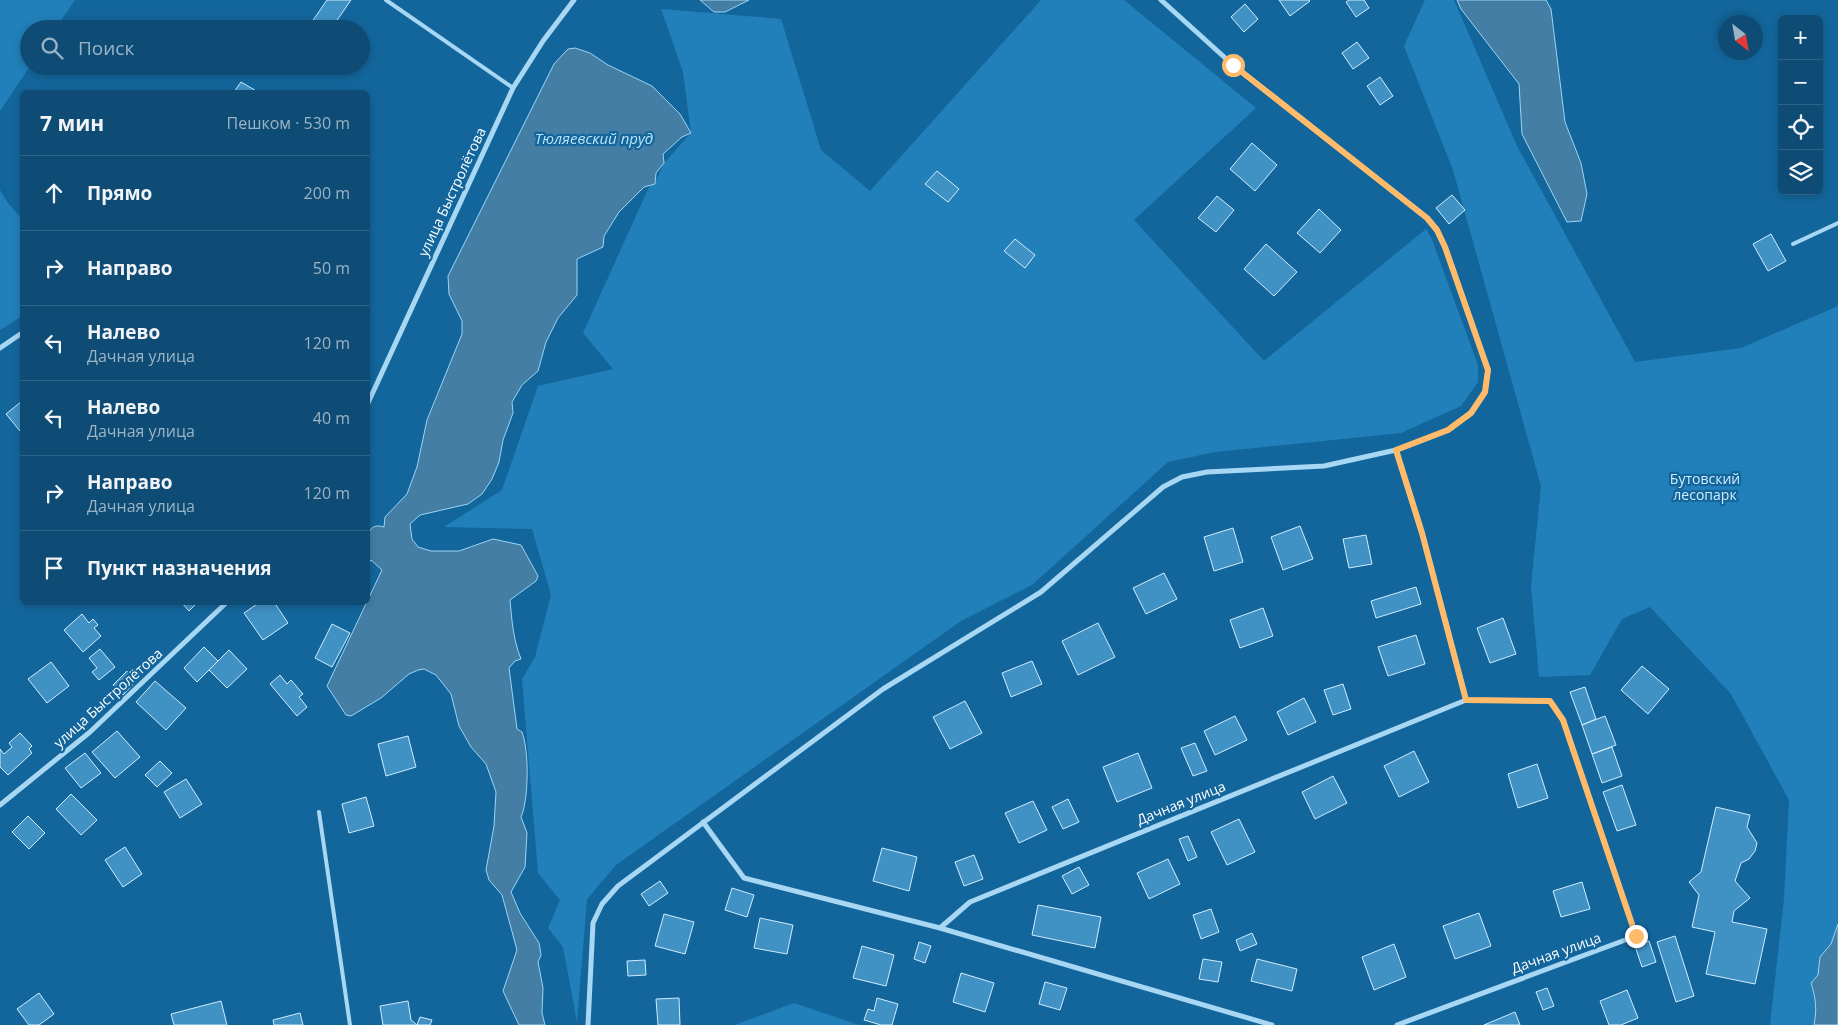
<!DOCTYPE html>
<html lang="ru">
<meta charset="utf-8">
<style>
:root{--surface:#0e4c75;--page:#1c567d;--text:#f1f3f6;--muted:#9bb4c5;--line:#2e6387}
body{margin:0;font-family:"Open Sans",sans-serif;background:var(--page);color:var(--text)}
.controls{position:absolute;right:15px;top:15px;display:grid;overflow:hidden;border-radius:8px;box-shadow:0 2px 8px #0003}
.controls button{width:45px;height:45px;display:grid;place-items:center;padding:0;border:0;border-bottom:1px solid var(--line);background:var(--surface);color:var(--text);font:25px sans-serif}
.compass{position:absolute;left:1718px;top:15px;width:45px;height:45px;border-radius:50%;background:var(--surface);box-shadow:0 2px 8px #0003;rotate:149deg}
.stop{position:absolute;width:15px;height:15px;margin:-11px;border:4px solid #ffbb6a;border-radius:50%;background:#fff}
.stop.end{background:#ffbb6a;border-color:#fff;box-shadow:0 1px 5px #0008}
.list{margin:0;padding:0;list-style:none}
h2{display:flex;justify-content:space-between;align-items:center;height:65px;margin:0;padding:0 20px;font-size:21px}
h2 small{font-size:16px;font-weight:400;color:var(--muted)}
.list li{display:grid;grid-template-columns:32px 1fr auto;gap:15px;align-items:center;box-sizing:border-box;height:75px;padding:0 20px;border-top:1px solid var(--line)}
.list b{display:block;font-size:19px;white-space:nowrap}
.list p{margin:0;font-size:16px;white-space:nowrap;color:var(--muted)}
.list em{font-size:16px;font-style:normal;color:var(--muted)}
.icon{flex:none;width:28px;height:28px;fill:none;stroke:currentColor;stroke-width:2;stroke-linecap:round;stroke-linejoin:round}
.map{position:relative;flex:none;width:1838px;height:1025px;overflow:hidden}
.search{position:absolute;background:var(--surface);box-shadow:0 2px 8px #0003;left:20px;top:20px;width:350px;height:55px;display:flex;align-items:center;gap:12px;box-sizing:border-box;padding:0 18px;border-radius:28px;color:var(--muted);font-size:19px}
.panel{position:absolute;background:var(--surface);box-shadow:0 2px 8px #0003;left:20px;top:90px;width:350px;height:515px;border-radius:8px}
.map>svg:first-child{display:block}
</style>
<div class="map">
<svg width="1838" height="1025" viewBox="0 0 1838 1025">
<rect width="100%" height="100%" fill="#13669c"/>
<path fill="#2180b9" d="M0,0H75L55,29H29L30,66L0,111Z
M1041,0H1124L1256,108L1134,220L1264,361L1426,229L1431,237L1478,365V382L1461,406L1401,433L1215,452L1168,462L1032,585L961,621L616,865L587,899L577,1022L563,947L548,928L560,900L538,873L522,679L535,657L551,595L532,529L444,527L502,490L538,386L613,369L583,333L649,187L655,183L664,163L691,133L683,72L661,9L781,19L821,150L870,191Z
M1425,0H1454L1517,146L1635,362L1741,348L1838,306V924L1831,944L1820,957L1818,975L1811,983C1816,999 1817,1009 1814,1025H1770L1784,899L1789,800L1731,694L1650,607L1622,619L1590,675L1539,677L1531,586L1541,486L1453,170L1404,46Z
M0,190L8,203L22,219V316L0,330Z
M794,1003L859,1025H735Z"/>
<path fill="#447ea4" stroke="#9ad5f7" d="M700,0H749L725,12H714Z
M1457,0H1546L1551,9L1565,122L1581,163L1587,194L1581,221L1567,222L1522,134L1519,84L1461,9Z
M575,48L590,53L608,65L652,86L680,114L691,133L682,137L663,154L664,163L656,173L655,184L644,187L619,212L604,236L603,247L577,259V295L558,318L546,342L538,371L522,385L512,402L513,413L503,440L499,462L492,479L482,494L468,504L420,515L410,524L412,539L418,547L431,551H459L493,539L521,545L538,576L536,581L510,600C512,621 513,639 521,659L515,661L509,668L517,729L522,732C529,750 529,799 521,817L527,833L525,867L511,892L520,913L539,943L541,955L538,962L543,988L542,1013L545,1025H519L503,991L517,950L502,895L489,880L486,870L494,826L496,792L486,764L471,747L459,726L451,694L436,675L424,669L418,670L409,674L381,698L351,716L346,715L327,686L382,570L371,560L368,565C367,550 362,520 384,527L385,517L407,494L417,467L427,420L462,334V321L449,294L448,276L554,64L568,49Z
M1838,924V1025H1814C1817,1009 1816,999 1811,983L1818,975L1820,957L1831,944Z"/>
<path fill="#4092c5" stroke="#d0ecfd" d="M327,0H351L331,29H307Z
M1279,0H1309L1310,1L1290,16Z
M1349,0H1364L1369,8L1356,17L1346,2Z
M1245,4L1258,19L1244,32L1231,17Z
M1357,42L1369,58L1353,69L1342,53Z
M1380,77L1393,96L1380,105L1367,86Z
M241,82L258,92H234Z
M1252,143L1277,165L1255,191L1230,169Z
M937,171L959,189L948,202L925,184Z
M1452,195L1465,210L1449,224L1436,208Z
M1217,196L1234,210L1216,232L1198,218Z
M1319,209L1341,230L1320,253L1297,233Z
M1771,234L1786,261L1768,271L1753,244Z
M1015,239L1035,255L1025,268L1004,251Z
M1266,244L1297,272L1274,296L1244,269Z
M22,401V429L20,431L6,414Z
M1300,526L1313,559L1283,570L1271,537Z
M1233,528L1243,562L1214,571L1204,537Z
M1366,535L1372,564L1349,568L1343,539Z
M1164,573L1177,599L1146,614L1133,588Z
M1416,587L1421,604L1376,618L1371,601Z
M181,602H196L197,603L189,611Z
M260,602H274L288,623L263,640L244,613Z
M1263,608L1273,636L1240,648L1230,620Z
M82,614L89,623L93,619L98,625L94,628L101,636L83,652L64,630Z
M1503,618L1516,654L1490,663L1477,628Z
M1098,623L1115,657L1078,675L1062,641Z
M332,624L350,633L332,667L315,658Z
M1416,635L1425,664L1388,676L1378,647Z
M204,647L218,661L197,682L184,668Z
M100,649L115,667L99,680L92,672L97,668L89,658Z
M229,650L247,669L227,688L209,670Z
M1032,661L1042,684L1011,697L1002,673Z
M51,662L69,686L47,703L28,679Z
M1642,666L1669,689L1648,714L1621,690Z
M127,671L137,680L123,695L113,685Z
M280,675L287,684L291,680L303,694L299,697L307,707L297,716L270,684Z
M155,681L186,708L166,730L136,702Z
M1343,684L1351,709L1333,715L1324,690Z
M1585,687L1596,719L1582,725L1570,692Z
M1304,698L1316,722L1288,735L1277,712Z
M965,701L982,733L950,749L933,717Z
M1235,716L1247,740L1215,755L1204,731Z
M1605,716L1616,745L1592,754L1582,725Z
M117,731L140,757L115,778L92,752Z
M20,733L32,746L29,749L32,753L8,775L0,767V749L4,754L12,747L9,743Z
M408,736L416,767L386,776L378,744Z
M1195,743L1207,771L1193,776L1181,748Z
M1612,747L1622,776L1602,783L1592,754Z
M1414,751L1429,782L1399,797L1384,766Z
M85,753L101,773L81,788L65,768Z
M1138,753L1152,788L1117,802L1103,767Z
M160,761L172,773L157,787L145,775Z
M1537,764L1548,798L1518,808L1508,774Z
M1333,776L1347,803L1315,819L1302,792Z
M186,779L202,804L180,818L164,792Z
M1622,785L1636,825L1617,831L1603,792Z
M71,794L97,820L81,835L56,809Z
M366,797L374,826L349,833L342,804Z
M1068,799L1079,822L1063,829L1052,807Z
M1033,801L1047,830L1019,843L1005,813Z
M1716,807L1750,815L1747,827L1757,843L1755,851L1749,859L1741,863L1735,881L1750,898L1734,911L1732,922L1767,929L1755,984L1706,974L1715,932L1692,927L1699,895L1689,882L1701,872Z
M28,816L45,833L29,849L12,832Z
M1239,819L1255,852L1227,865L1211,832Z
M1188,836L1197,857L1188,861L1179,839Z
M125,847L142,874L123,887L105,860Z
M882,848L917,857L909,891L873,881Z
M974,855L983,879L964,886L955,862Z
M1168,859L1180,884L1149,899L1137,873Z
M1079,867L1089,885L1072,894L1062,876Z
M660,881L668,893L649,906L641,894Z
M1582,882L1590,909L1561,917L1553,891Z
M732,888L754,895L747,917L725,910Z
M1038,905L1101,917L1095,948L1032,935Z
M1211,909L1219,932L1201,939L1193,915Z
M1479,913L1491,946L1455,959L1443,926Z
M664,914L694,922L685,954L655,946Z
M760,918L793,925L787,954L754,948Z
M1252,933L1257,944L1240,951L1236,940Z
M1675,936L1694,996L1676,1002L1657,942Z
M1649,941L1656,962L1642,967L1635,946Z
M919,942L931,946L925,963L914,959Z
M1394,944L1406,977L1374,990L1362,957Z
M862,946L894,955L886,986L853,978Z
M1203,959L1222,962L1218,982L1199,979Z
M1257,959L1297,969L1292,991L1251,981Z
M645,960L646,975L628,976L627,961Z
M961,973L994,983L985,1012L953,1002Z
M1045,982L1067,988L1060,1010L1039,1004Z
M1547,988L1554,1006L1543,1010L1536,992Z
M1627,990L1638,1018L1621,1025H1609L1600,1001Z
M39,993L54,1014L39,1025H29L17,1009Z
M679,998L680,1025H658L656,999Z
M877,998L898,1004L892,1025H881L864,1020L868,1009L874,1011Z
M221,1001L227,1025H174L171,1014Z
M408,1001L411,1020L417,1025H383L380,1006Z
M1515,1012L1520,1025H1484Z
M300,1013L303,1025H274L273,1020Z
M420,1017L432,1020L430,1025H417Z"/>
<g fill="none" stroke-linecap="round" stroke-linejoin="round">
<path stroke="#a8d7f4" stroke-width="4" d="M386,0L513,88
M1793,244L1838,223
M319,812L350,1025"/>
<path stroke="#a8d7f4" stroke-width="5" d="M0,348L22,333
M368,403L513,88L543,41L574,0
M1396,450L1422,533L1466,700
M0,805L90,732L227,602
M703,822L744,878L940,928L1272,1025
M940,928L970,902L1466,700L1550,701L1563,720L1636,936L1397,1025
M588,1025L593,923L602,904L618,886L883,689L1041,592L1163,487L1182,477L1207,472L1324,466L1396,450L1448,430L1471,413L1485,392L1488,370L1445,247L1437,231L1427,218L1233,65L1161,0"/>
</g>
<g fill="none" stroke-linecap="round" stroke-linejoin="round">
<path stroke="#ffbb6a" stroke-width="6" d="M1233,65L1427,218L1437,230L1445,247L1488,370L1485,392L1471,413L1448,430L1396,450L1422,533L1466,700L1550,701L1563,720L1636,936"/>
</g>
<g text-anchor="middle" stroke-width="4.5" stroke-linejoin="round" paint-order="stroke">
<g font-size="14" fill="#fff" stroke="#13669c">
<text transform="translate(452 192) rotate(-65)" y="5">улица Быстролётова</text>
<text transform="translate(108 698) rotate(-42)" y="5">улица Быстролётова</text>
<text transform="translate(1181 803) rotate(-22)" y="5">Дачная улица</text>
<text transform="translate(1556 953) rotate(-20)" y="5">Дачная улица</text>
</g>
<g font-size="14" fill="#d0ecfd" stroke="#13669c">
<text x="1705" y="484">Бутовский<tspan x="1705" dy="16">лесопарк</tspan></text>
</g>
<g font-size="15" font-style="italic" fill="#bce3fa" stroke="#13669c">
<text x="594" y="144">Тюляевский пруд</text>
</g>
</g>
</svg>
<div class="controls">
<button>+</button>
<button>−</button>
<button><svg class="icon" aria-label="locate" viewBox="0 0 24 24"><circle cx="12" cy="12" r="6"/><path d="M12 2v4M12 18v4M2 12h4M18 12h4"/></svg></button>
<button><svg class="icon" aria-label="layers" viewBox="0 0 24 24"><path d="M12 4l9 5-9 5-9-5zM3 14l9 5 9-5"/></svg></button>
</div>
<svg class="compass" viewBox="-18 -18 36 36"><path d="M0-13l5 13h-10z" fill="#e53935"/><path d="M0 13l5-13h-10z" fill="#9bb4c5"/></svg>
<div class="stop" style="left:1233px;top:65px"></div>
<div class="stop end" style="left:1636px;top:936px"></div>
<div class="search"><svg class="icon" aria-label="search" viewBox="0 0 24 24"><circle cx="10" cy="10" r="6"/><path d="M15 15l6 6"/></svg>Поиск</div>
<section class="panel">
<h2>7 мин<small>Пешком · 530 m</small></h2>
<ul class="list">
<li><svg class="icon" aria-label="ahead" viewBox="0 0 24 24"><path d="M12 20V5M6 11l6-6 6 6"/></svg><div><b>Прямо</b></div><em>200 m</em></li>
<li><svg class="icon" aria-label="right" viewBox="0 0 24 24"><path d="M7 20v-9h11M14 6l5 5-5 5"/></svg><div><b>Направо</b></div><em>50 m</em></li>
<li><svg class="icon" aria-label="left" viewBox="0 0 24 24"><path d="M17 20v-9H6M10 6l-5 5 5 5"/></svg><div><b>Налево</b><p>Дачная улица</p></div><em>120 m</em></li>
<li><svg class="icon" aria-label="left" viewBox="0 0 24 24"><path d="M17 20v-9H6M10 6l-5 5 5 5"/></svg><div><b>Налево</b><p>Дачная улица</p></div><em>40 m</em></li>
<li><svg class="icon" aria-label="right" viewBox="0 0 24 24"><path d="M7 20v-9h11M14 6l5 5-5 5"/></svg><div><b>Направо</b><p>Дачная улица</p></div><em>120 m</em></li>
<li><svg class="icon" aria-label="arrive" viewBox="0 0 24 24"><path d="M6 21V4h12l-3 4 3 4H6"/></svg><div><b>Пункт назначения</b></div></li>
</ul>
</section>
</div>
